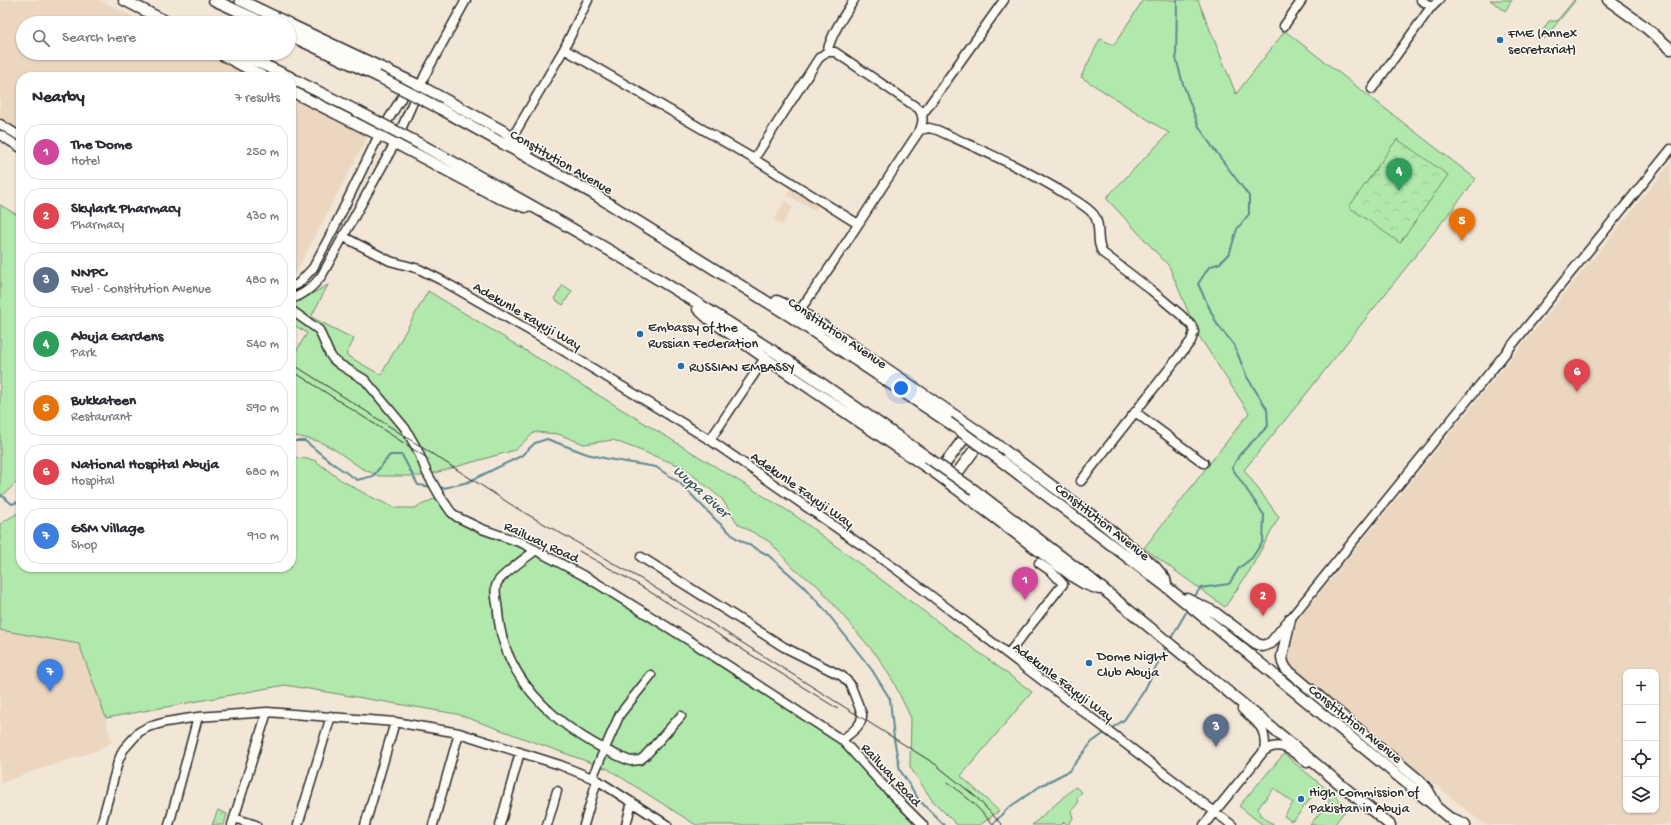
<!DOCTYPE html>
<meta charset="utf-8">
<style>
:root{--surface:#fff;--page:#f2f2f3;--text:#2b2b33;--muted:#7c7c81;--line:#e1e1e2;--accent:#0f766e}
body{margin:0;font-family:"Gochi Hand",sans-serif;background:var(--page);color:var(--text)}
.controls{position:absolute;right:12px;bottom:12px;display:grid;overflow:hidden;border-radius:8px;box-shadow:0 1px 3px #0004}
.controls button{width:36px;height:36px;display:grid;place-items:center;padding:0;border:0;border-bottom:1px solid var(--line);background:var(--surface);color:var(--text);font:20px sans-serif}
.you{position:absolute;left:901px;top:388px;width:14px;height:14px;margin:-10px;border:3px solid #fff;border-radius:50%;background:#1a73e8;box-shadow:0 0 0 6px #1a73e833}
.badge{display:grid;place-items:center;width:26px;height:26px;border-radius:50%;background:var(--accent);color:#fff;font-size:13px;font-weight:700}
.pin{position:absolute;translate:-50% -33px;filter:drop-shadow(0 1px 2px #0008)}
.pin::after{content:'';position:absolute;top:21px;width:14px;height:12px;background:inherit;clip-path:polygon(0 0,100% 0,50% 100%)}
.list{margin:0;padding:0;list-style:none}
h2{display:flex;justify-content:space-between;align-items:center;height:52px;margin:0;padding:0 16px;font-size:17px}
h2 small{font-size:13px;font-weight:400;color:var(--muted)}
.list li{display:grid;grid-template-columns:26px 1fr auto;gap:12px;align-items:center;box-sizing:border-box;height:56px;margin:0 8px 8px;padding:0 8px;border:1px solid var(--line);border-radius:16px}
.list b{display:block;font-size:15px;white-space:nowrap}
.list p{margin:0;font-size:13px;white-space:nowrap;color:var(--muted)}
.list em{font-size:13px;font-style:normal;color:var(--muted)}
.icon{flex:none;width:22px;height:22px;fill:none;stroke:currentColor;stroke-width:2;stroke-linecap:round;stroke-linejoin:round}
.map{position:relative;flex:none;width:1671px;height:825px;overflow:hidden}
.search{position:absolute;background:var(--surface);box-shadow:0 1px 3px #0004;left:16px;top:16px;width:280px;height:44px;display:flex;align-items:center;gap:10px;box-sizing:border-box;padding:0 14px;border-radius:22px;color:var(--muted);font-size:15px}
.panel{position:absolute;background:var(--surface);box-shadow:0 1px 3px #0004;left:16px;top:72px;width:280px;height:500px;border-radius:16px}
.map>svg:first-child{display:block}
</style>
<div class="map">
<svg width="1671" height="825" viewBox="0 0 1671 825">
<defs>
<pattern id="park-crowns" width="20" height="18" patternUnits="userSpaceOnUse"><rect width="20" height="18" fill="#b1e9ac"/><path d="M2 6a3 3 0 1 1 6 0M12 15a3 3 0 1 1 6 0" fill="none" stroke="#98c894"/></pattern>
</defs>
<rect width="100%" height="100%" fill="#f2e6d7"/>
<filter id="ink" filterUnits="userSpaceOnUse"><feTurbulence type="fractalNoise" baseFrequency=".025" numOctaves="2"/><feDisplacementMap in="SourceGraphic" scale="8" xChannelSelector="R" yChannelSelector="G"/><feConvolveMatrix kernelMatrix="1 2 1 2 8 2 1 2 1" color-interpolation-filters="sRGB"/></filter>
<g filter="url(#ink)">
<path fill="#ebd7c0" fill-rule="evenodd" d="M0,0H100L146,23H23V53H206L254,77H21V131L0,118Z
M291,95L369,134L295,274L291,276Z
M1671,163V825H1485L1286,664L1296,622ZM1626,672H1656V810H1626Z
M791,187L818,204L816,211L787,195Z
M785,200L793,207L782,225L774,220Z
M0,625L90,644L111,742L99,750L22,775L0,784Z"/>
<path fill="#b1e9ac" stroke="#6e8a6c" d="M1143,0H1198L1236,94L1285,31L1476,179L1299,403L1244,470L1279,517L1250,570L1225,607L1144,548L1249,413L1197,333L1169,266L1106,198L1169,133L1081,77L1100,39L1114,45Z
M1490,0H1512L1505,11Z
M1574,0L1575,1L1544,39L1539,36L1549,21H1557Z
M0,205L21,217V481L16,483L0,498Z
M328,285L311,317L354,339L346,355L381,375L428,291L793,514L1032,692L961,776L999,811L980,825H957L932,800L910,767L911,718L893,681L878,657L817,585L794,569L770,542L738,524L722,499L683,467L613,440L584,444L558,434L535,432L515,450L424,476H379L361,468L334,449L318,441L291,435V360L307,333L291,323V305Z
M563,285L572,291L563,305L554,299Z
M291,457L314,460L341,480L369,496L395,508H415L440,496L451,512L536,550L842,740L915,817L912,825H696L608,769L457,714L285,685L106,718L79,644L0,630V524L21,511V567H291Z
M1284,754L1348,807L1334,825H1310L1330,800L1317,790L1294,820L1291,821L1284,816L1293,803L1274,788L1258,808L1260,815L1274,825H1263L1239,806Z
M1075,787L1082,792L1077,798L1078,803L1071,811L1073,818L1068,825L1064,822L1061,825H1032Z"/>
<path fill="url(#park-crowns)" stroke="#6e8a6c" d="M1397,139L1448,175L1400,243L1349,207Z
M218,810L227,814L224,825H212Z"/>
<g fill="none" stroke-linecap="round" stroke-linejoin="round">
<path stroke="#5c8a93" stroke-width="2" d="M1177,0L1176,58L1183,84L1198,125L1213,148L1249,196V214L1237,229L1230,252L1220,263L1209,267L1198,284L1217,324L1234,345L1247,377L1267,409L1268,426L1240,454L1232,468L1264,515L1263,541L1252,558L1239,568L1229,584L1200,588L1194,598
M291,441H305L332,463L357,480L373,476L390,455H402L418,485L432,487
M438,487L444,488L468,482L521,456L535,443L547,439L587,454L608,459L656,467L680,483L716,520L736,538L768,555L803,586L825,610L872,670L890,699L894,739L900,770L919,800L944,825
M0,494L12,504L21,501
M1170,640L1188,609
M1109,730L1124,720L1144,691L1167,645
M992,825L1008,808L1042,785L1069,771L1092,742L1106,732"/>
<g stroke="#2b2b2b" stroke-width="11">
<path id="minor" d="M1421,0L1432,7L1439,0
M1284,26L1302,0
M564,49L588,0
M827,52C832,33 843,17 854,0
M1372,89L1431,7
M922,115L1004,0
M0,124L21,137
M920,130L929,128L937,130C981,150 1026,169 1067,195C1076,201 1088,207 1094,215C1102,226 1095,243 1103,253L1151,290L1181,315L1192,326L1194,332L1191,341L1081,481
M0,135L21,148
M512,138L564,49L754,159L858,224
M754,159L819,58L827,52H835L919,109C924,117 923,121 920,130C879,190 842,253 799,311
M344,237L390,261L419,269L441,280L541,337L710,440L896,569L1232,825
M291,287L298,284L313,268L333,230L379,135L402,97L410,87
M291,299C305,294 313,287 322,275L395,143L425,75L466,0
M291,310L319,330L329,353L333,359L339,364L365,380L405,428L417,449L427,473L440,496L451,512L457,517L482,529L522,543L590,579L695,644L842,740L881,783L923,825
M1135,412L1204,463
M710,440L765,358
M536,550C527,557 501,575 497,583C493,591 498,604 498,613C504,686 567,735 630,761L640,760L645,756L681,716
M641,557L784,647L842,676L850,684L862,714C863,726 850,733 842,740
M1290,619L1671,149
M1008,654L1063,584L1052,572L1039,563
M1242,709C1257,723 1268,728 1264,751
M592,778L620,714L651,675
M234,818L256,825
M101,825L118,762L123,750L139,732L148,727L166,722L198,717L267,712L395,722L459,733L560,765L597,780L667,825
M169,825L198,717
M232,825L267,712
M298,825L331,716
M365,825L395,722
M433,825L459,733
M500,825L520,752
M547,825L557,791
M584,825L597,780
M626,825L632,802
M1204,825L1264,751C1281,739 1293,752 1307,763"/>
</g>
<g stroke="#2b2b2b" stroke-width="13">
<path id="major" d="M124,0L169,23
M214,0L264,23
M240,0L288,23
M1608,0L1644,26L1671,49
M289,24L420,86L503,131L512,138L527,153
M289,35L377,76
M219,53L264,77
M238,53L290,77
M291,78L359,112
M291,91L395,143L497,197L525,207
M439,108L592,193L793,318L948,422
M420,144C539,209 656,275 770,349C823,383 875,421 927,457
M777,301L799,311L831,331L985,436L1098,520L1154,566L1165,579L1166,584
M698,309L709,319L765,358L937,474L1075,578L1085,584L1099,589
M1000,460L1168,588L1458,825
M938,473L971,429
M950,483L983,438
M974,490L1092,580L1390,825
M1187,599L1214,612L1257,644L1263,646L1271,643L1288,622
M1290,619L1282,657L1283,663L1286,669L1420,781L1427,789L1435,803"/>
</g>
<g stroke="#2b2b2b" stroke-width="15">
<path id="highway" d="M1453,820L1464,825"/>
</g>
<use href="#minor" stroke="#fdfcf7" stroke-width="8"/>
<use href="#major" stroke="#fdfcf7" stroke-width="10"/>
<use href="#highway" stroke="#fdfcf7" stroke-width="12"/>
<path stroke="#2b2b2b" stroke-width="1" d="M291,363L518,509L641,579L935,764L976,797L1002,825
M291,370L430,460
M579,551L639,585L838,709
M948,782L972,802L992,823"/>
<g stroke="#2b2b2b" stroke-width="13" stroke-linecap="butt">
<path id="major-bridge" d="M377,76L439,108
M359,112L420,144
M948,422L1000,460
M927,457L974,490"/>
</g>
<use href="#major-bridge" stroke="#fdfcf7" stroke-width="10"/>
</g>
</g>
<g fill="#1f6fb2" stroke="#fdfcf7" stroke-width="1.5">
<circle cx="1500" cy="40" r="4"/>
<circle cx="640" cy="334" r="4"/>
<circle cx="681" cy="366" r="4"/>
<circle cx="1089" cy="663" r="4"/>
<circle cx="1301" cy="799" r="4"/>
</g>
<g text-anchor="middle" stroke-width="3" stroke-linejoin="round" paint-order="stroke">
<g font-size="14" fill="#2b2b2b" stroke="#fdfcf7" text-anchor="start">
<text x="1508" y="37">FME (Annex<tspan x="1508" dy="16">secretariat)</tspan></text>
<text x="648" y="331">Embassy of the<tspan x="648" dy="16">Russian Federation</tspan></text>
<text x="689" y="371">RUSSIAN EMBASSY</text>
<text x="1097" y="660">Dome Night<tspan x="1097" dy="16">Club Abuja</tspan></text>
<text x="1309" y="796">High Commission of<tspan x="1309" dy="16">Pakistan in Abuja</tspan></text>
</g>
<g font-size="14" fill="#2b2b2b" stroke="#fdfcf7">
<text transform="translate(562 161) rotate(30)" y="5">Constitution Avenue</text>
<text transform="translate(528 315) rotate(30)" y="5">Adekunle Fayuji Way</text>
<text transform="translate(838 332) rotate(34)" y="5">Constitution Avenue</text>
<text transform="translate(803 489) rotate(35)" y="5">Adekunle Fayuji Way</text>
<text transform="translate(1103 521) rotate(38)" y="5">Constitution Avenue</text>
<text transform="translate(542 541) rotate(25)" y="5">Railway Road</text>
<text transform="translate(1064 681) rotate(37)" y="5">Adekunle Fayuji Way</text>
<text transform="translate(1356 723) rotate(39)" y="5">Constitution Avenue</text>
<text transform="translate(892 774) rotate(47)" y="5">Railway Road</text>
</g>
<g font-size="15" font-style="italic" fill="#435b5f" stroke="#fdfcf7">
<text transform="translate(702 491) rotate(42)" y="5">Wupa River</text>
</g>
</g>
</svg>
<div class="controls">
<button>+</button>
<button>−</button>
<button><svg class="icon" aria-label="locate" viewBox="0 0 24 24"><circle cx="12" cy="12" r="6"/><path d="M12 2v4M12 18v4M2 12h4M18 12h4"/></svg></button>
<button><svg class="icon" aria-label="layers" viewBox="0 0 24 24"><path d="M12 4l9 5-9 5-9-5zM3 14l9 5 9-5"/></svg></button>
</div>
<div class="you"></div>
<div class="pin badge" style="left:1025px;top:600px;background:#d1479c">1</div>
<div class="pin badge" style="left:1263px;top:616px;background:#e0444e">2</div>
<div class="pin badge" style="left:1216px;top:747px;background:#5c6f8a">3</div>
<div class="pin badge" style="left:1399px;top:191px;background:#2e9e5b">4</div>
<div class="pin badge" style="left:1462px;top:241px;background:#e8710a">5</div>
<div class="pin badge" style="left:1577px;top:392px;background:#e0444e">6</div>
<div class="pin badge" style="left:50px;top:692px;background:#3f7fe0">7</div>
<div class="search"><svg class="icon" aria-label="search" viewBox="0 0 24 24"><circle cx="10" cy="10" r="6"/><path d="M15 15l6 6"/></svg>Search here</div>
<section class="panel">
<h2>Nearby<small>7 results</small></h2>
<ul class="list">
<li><span class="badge" style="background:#d1479c">1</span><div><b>The Dome</b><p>Hotel</p></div><em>250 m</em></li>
<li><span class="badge" style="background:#e0444e">2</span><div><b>Skylark Pharmacy</b><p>Pharmacy</p></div><em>430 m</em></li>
<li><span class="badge" style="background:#5c6f8a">3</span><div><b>NNPC</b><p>Fuel · Constitution Avenue</p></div><em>480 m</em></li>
<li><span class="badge" style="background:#2e9e5b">4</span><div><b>Abuja Gardens</b><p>Park</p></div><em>540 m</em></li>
<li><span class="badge" style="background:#e8710a">5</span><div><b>Bukkateen</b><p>Restaurant</p></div><em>590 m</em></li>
<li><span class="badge" style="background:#e0444e">6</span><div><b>National Hospital Abuja</b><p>Hospital</p></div><em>680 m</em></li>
<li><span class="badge" style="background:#3f7fe0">7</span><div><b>GSM Village</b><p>Shop</p></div><em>910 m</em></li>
</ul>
</section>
</div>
